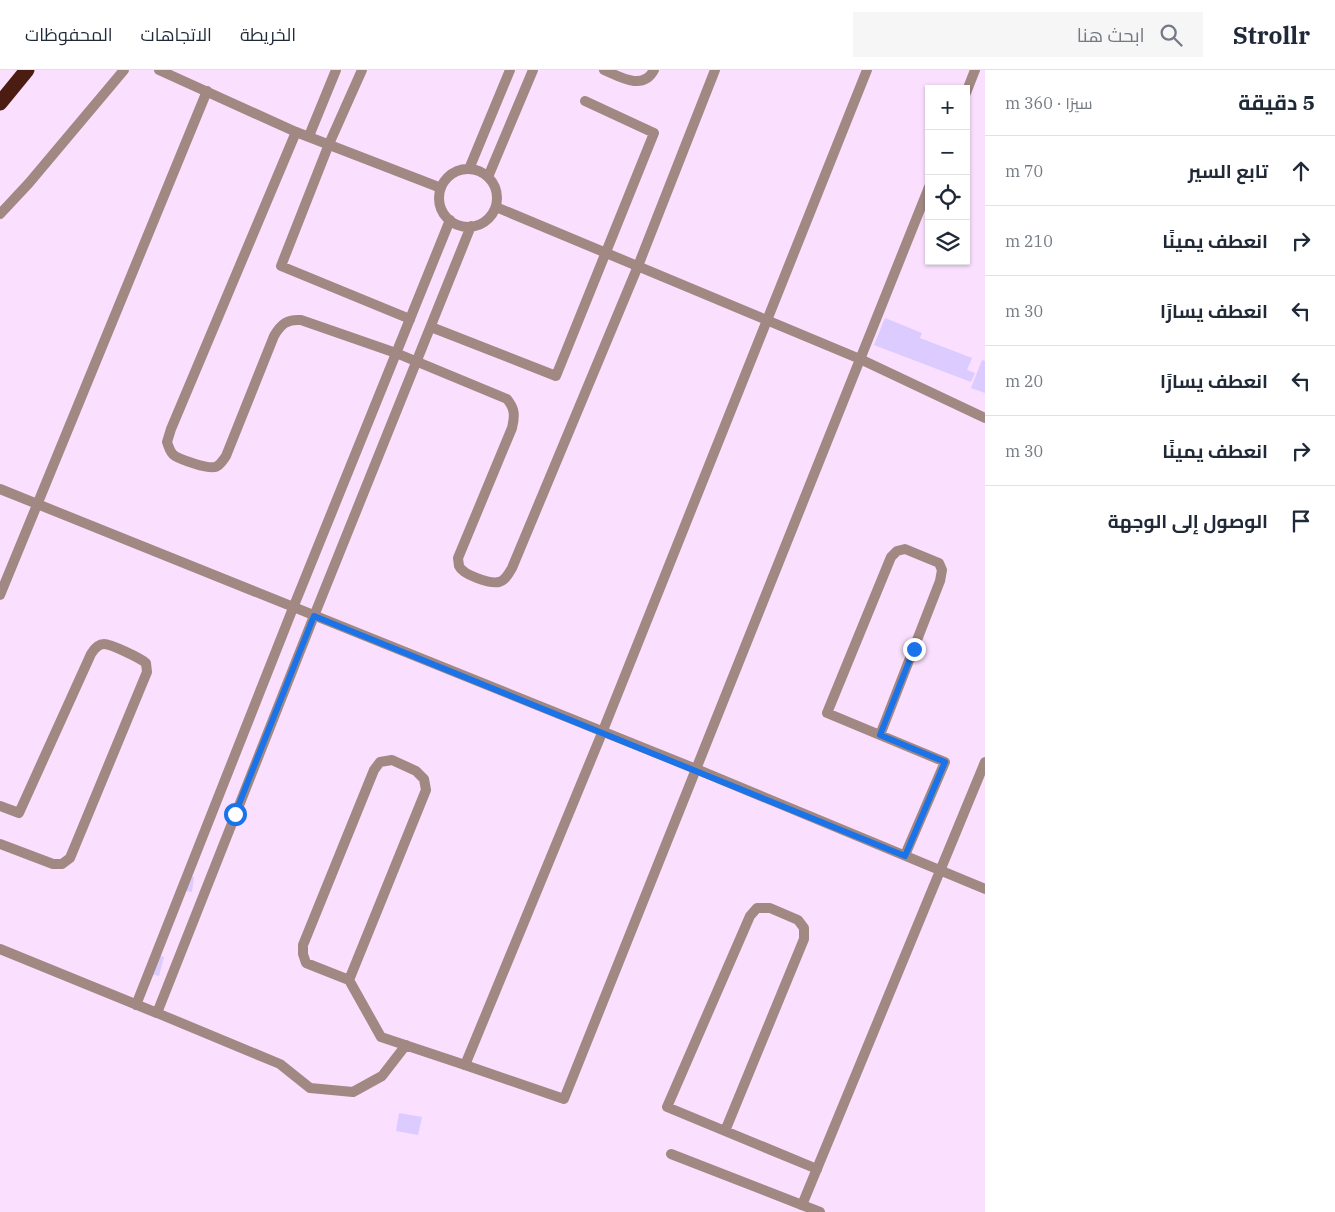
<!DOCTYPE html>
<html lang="ar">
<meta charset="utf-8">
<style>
:root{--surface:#fff;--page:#f6f6f7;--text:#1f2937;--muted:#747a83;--line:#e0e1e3}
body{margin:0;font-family:"IBM Plex Serif",Cairo,serif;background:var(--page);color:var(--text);direction:rtl}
.controls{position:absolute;right:15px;top:15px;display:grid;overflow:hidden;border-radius:0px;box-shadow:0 1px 4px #0004}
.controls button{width:45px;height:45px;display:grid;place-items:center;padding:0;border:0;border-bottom:1px solid var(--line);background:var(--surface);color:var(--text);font:25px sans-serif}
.stop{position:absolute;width:15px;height:15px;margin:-11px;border:4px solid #1a73e8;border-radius:50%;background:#fff}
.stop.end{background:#1a73e8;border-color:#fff;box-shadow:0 1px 5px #0008}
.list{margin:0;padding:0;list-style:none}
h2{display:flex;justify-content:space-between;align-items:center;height:65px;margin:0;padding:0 20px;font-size:21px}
h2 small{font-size:16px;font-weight:400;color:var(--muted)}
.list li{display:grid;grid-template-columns:32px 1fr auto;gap:15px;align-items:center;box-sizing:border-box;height:70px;padding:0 20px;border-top:1px solid var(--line)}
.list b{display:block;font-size:19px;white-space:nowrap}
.list em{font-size:16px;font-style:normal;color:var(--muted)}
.icon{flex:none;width:28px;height:28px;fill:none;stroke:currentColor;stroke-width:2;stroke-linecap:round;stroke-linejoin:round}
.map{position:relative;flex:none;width:985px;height:1142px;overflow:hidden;direction:ltr}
header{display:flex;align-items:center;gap:30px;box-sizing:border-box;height:70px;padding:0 25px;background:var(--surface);border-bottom:1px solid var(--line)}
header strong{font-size:24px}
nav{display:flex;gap:28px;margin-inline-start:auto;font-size:18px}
.search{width:350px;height:45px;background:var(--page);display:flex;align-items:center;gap:12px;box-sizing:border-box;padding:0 18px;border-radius:0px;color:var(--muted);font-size:19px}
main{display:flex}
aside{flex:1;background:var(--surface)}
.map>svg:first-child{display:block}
</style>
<header>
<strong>Strollr</strong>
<div class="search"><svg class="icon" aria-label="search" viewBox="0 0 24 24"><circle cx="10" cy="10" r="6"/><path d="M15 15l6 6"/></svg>ابحث هنا</div>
<nav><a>الخريطة</a><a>الاتجاهات</a><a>المحفوظات</a></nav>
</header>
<main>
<aside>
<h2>5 دقيقة<small>سيرًا · 360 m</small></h2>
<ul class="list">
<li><svg class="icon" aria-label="ahead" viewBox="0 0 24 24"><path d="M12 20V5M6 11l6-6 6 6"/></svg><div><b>تابع السير</b></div><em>70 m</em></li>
<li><svg class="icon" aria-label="right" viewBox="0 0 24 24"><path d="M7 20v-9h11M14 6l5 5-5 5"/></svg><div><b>انعطف يمينًا</b></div><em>210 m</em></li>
<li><svg class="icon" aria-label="left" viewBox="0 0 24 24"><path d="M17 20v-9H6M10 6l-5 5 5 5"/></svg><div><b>انعطف يسارًا</b></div><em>30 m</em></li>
<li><svg class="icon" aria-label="left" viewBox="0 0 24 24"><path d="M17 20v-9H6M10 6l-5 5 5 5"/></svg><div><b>انعطف يسارًا</b></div><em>20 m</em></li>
<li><svg class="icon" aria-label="right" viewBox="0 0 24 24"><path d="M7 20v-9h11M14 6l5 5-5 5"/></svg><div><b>انعطف يمينًا</b></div><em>30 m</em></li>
<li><svg class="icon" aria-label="arrive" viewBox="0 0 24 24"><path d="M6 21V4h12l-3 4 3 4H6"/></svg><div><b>الوصول إلى الوجهة</b></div></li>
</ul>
</aside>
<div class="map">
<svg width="985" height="1142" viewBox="0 0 985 1142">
<rect width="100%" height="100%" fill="#fae0fe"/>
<path fill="#dbcbff" d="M885,248L922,263L920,268L972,288L967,300L975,303L971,312L874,275Z
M982,290L985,291V323L971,318Z
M185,805L194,807L192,822L182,820Z
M155,884L164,887L159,906L150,904Z
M399,1043L422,1047L418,1065L396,1061Z"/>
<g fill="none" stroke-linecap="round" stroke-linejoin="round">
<path stroke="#a28882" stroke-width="10" d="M362,0L329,74L281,196L410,249
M604,0C620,7 643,21 654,0
M296,62L171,359L167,372C169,377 170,383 175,386C182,390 207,399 215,397C220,396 223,390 226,386L274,266C281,254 287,249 301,250L396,283L507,329C515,339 515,345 512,358L458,488C458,489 459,495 459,496C463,505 490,514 499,512C505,511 509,503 512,498L638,196L715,0
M309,66L336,0
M431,257L556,306L654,63L585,31
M880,665L940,511L942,500L939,493L905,479L897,481L891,487L827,643L945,692L905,785
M0,736L19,743L91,584C94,579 98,574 104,574C111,574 140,588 146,593L147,602L70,788L62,794H53L0,774
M349,910L426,720L424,709L416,701L392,690L380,692L374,700L303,875V884L306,893L349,910L381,967L465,995
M157,943L280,994L310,1018L353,1022L382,1006L406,975
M725,1061L804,869V858L798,850L770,838H757L750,846L667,1037L817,1099
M671,1084L802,1135"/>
<path stroke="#a28882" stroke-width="10" d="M867,0L602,663L465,995L564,1029L929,117
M966,23L975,0
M0,419L696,699L985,819
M0,525L207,21
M820,1142L802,1135L985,692"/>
<path stroke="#a28882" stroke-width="10" d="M159,0L296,62L441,118
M469,99L510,0
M439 128a29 29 0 1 1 58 0a29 29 0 1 1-58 0Z
M488,107L533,0
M496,137L860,289L985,348
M0,144L29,113L124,0
M0,879L157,943L314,546L471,156
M136,935L293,538L450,150"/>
<path stroke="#4a1c12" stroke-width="15" d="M0,33L27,0"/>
</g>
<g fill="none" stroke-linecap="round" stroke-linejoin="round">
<path stroke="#1a73e8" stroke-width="6" d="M235,744L314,546L905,786L945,692L880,665L914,579"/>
</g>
</svg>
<div class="controls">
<button>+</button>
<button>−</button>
<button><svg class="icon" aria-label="locate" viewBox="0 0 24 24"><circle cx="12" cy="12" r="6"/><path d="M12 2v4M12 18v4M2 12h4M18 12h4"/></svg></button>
<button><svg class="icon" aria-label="layers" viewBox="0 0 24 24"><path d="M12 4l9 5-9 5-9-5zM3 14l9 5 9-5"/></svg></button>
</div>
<div class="stop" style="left:235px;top:744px"></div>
<div class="stop end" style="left:914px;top:579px"></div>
</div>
</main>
